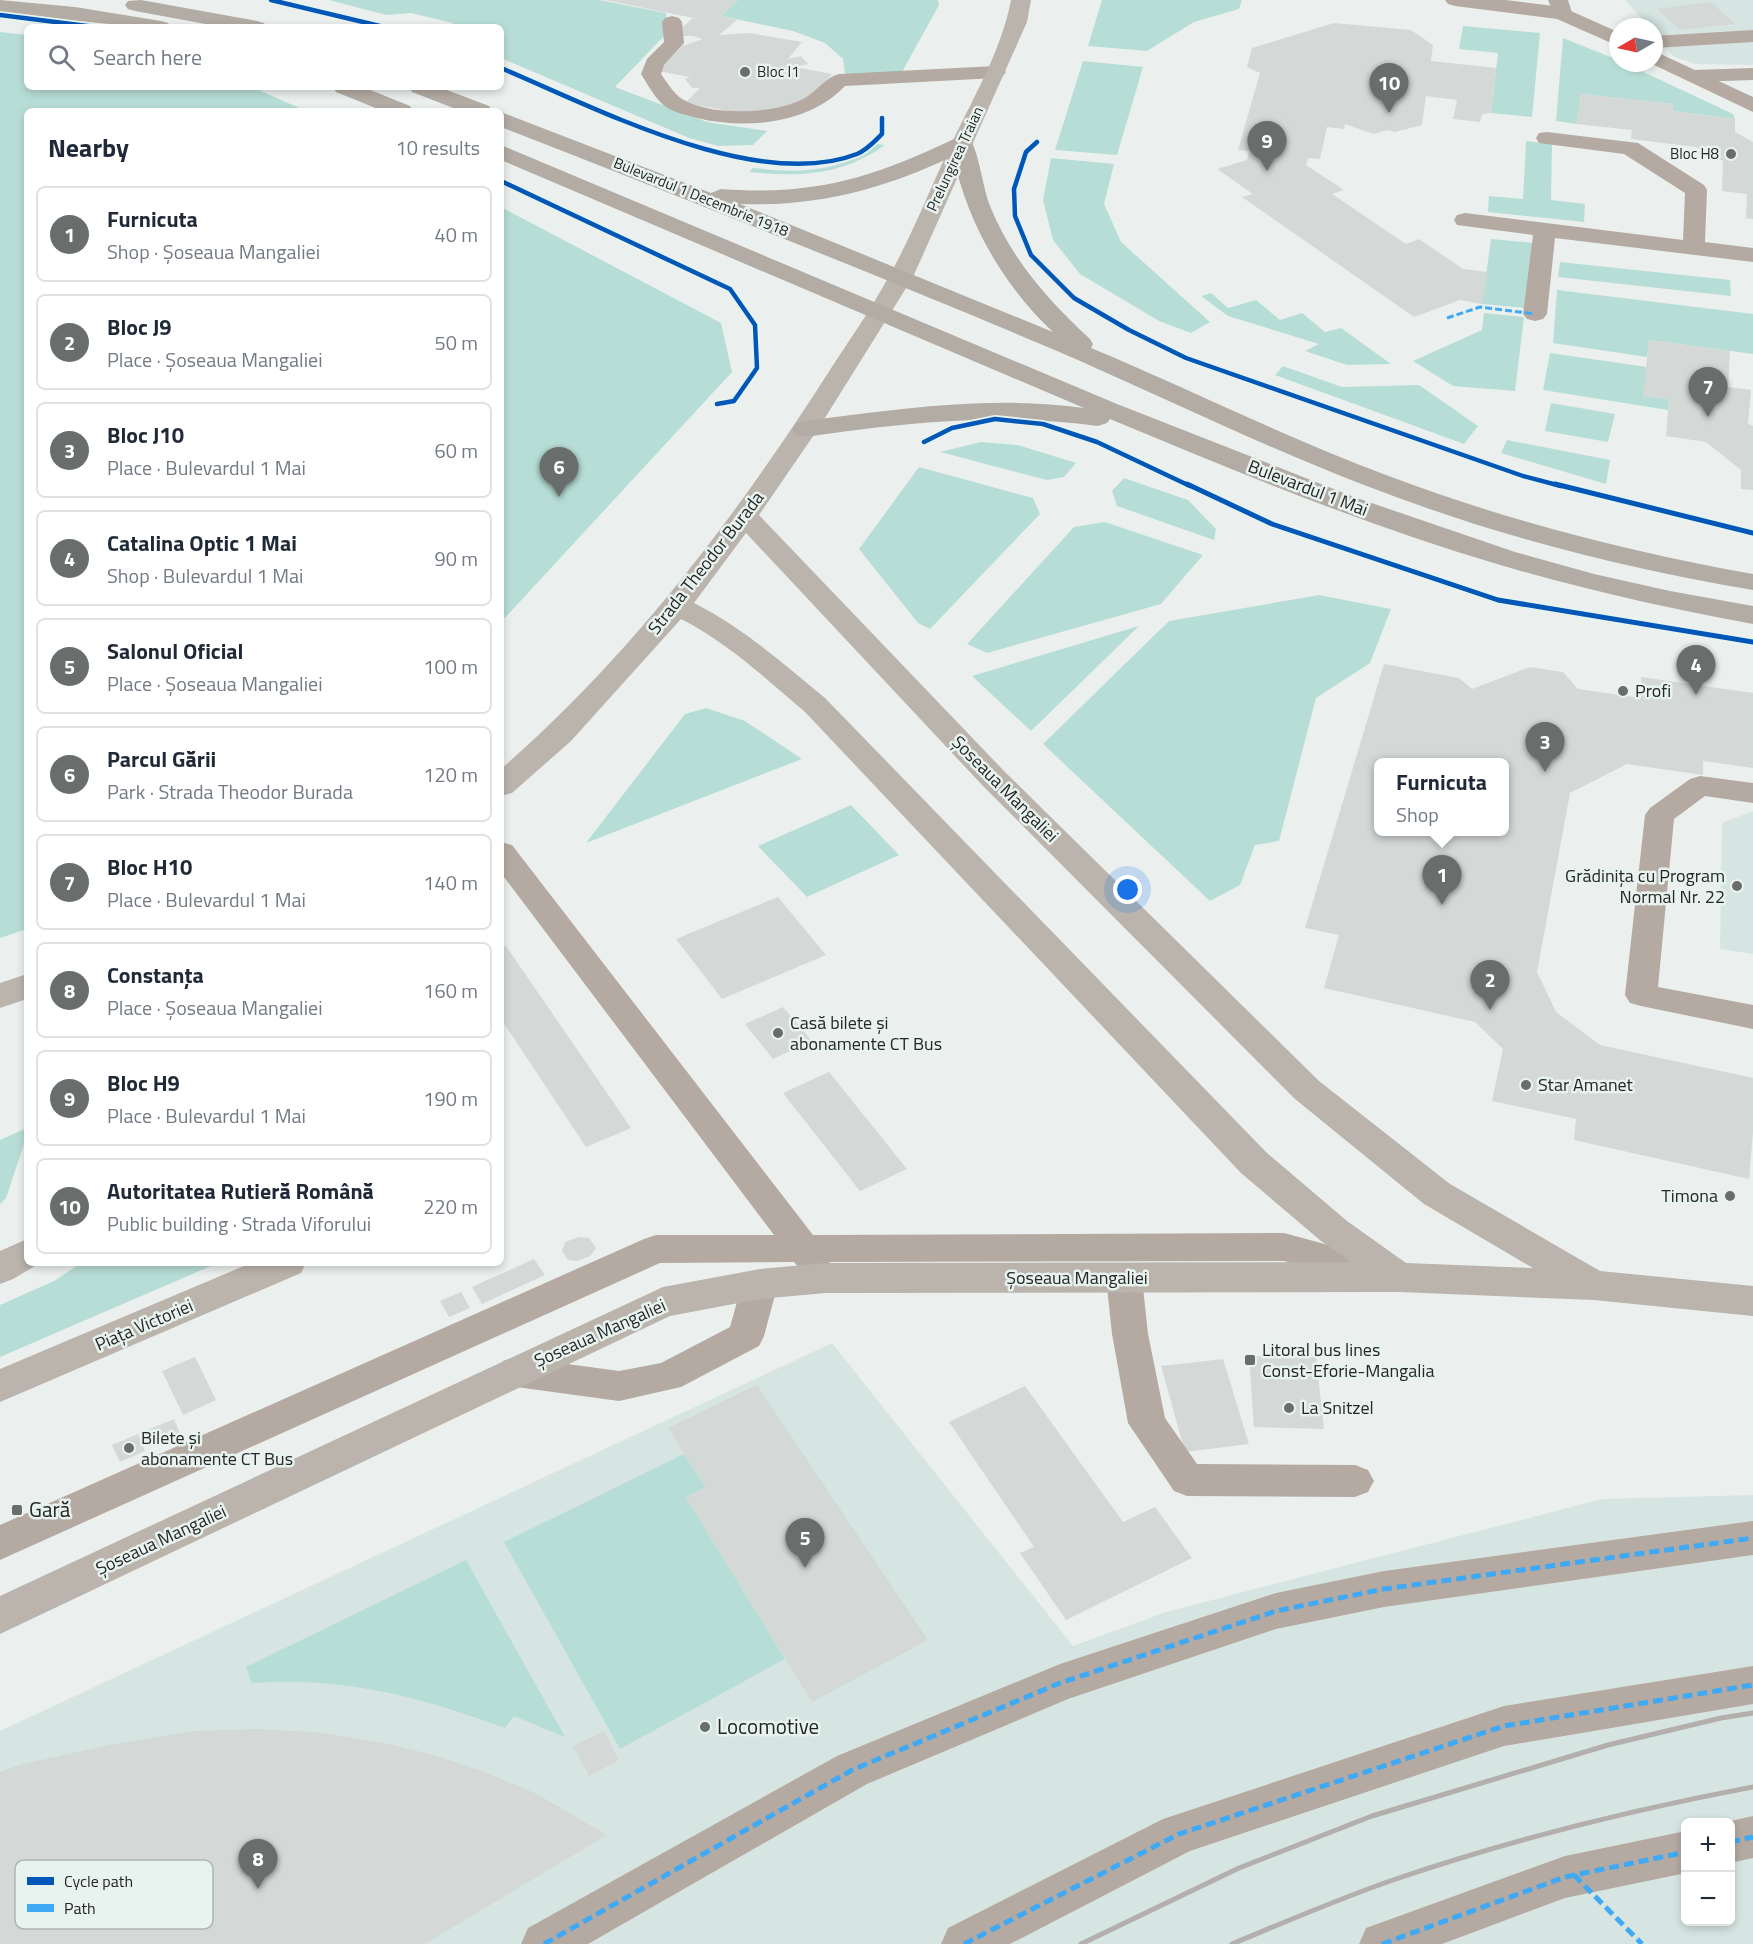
<!DOCTYPE html>
<meta charset="utf-8">
<style>
:root{--surface:#fff;--page:#f6f6f7;--text:#1f2937;--muted:#747a83;--line:#e0e1e3;--accent:#696d6c}
body{margin:0;font-family:"Titillium Web",sans-serif;background:var(--page);color:var(--text)}
.controls{position:absolute;right:18px;bottom:18px;display:grid;overflow:hidden;border-radius:9px;box-shadow:0 3px 9px #0003}
.controls button{width:54px;height:54px;display:grid;place-items:center;padding:0;border:0;border-bottom:2px solid var(--line);background:var(--surface);color:var(--text);font:30px sans-serif}
.compass{position:absolute;left:1609px;top:18px;width:54px;height:54px;border-radius:50%;background:var(--surface);box-shadow:0 3px 9px #0003;rotate:261deg}
.you{position:absolute;left:1128px;top:890px;width:21px;height:21px;margin:-15px;border:4px solid #fff;border-radius:50%;background:#1a73e8;box-shadow:0 0 0 9px #1a73e833}
.badge{display:grid;place-items:center;width:39px;height:39px;border-radius:50%;background:var(--accent);color:#fff;font-size:20px;font-weight:700}
.pin{position:absolute;translate:-50% -50px;filter:drop-shadow(0 2px 3px #0008)}
.pin::after{content:'';position:absolute;top:32px;width:21px;height:18px;background:inherit;clip-path:polygon(0 0,100% 0,50% 100%)}
.popup{position:absolute;left:1374px;top:758px;width:135px;height:78px;box-sizing:border-box;display:grid;place-content:center;border-radius:9px;background:var(--surface);filter:drop-shadow(0 2px 4px #0005);font-size:20px;white-space:nowrap;color:var(--muted)}
.popup b{font-size:22px;color:var(--text)}
.popup::after{content:'';position:absolute;left:50%;top:100%;margin-left:-12px;border:12px solid transparent;border-top-color:var(--surface)}
.list{margin:0;padding:0;list-style:none}
h2{display:flex;justify-content:space-between;align-items:center;height:78px;margin:0;padding:0 24px;font-size:26px}
h2 small{font-size:20px;font-weight:400;color:var(--muted)}
.list li{display:grid;grid-template-columns:39px 1fr auto;gap:18px;align-items:center;box-sizing:border-box;height:96px;margin:0 12px 12px;padding:0 12px;border:2px solid var(--line);border-radius:9px}
.list b{display:block;font-size:22px;white-space:nowrap}
.list p{margin:0;font-size:20px;white-space:nowrap;color:var(--muted)}
.list em{font-size:20px;font-style:normal;color:var(--muted)}
.icon{flex:none;width:33px;height:33px;fill:none;stroke:currentColor;stroke-width:2;stroke-linecap:round;stroke-linejoin:round}
.map{position:relative;flex:none;width:1753px;height:1944px;overflow:hidden}
.search{position:absolute;background:var(--surface);box-shadow:0 3px 9px #0003;left:24px;top:24px;width:480px;height:66px;display:flex;align-items:center;gap:15px;box-sizing:border-box;padding:0 21px;border-radius:9px;color:var(--muted);font-size:22px}
.panel{position:absolute;background:var(--surface);box-shadow:0 3px 9px #0003;left:24px;top:108px;width:480px;height:1158px;border-radius:9px}
.map>svg:first-child{display:block}
</style>
<div class="map">
<svg width="1753" height="1944" viewBox="0 0 1753 1944">
<rect width="100%" height="100%" fill="#ebf0ef"/>
<path fill="#d7e5e2" fill-rule="evenodd" d="M1625,0H1753V65L1696,64L1674,57L1654,33V27H1649Z
M1753,811V954L1720,949L1722,823Z
M832,1343L1073,1646L1166,1612L1602,1499L1753,1495V1944H0V1731ZM1686,1822H1730V1922H1686Z"/>
<path fill="#b7ded6" d="M329,0H599L666,13L668,32L615,87L707,122L767,131L753,145L718,146L689,138L501,58V27H455L453,23L411,13L386,15Z
M738,0H938L939,5L897,81L845,74L843,59L825,43L793,31L721,16Z
M1102,0H1242L1239,9L1194,22L1147,51L1088,46Z
M1463,26L1540,33L1532,117L1491,113L1498,53L1459,49Z
M0,32L27,35V87H252L306,111H27V929L0,938Z
M1563,38L1618,60V63H1625L1637,69L1733,114L1735,119L1673,111V104L1581,94L1577,124L1556,121Z
M1083,61L1143,67L1117,155L1055,150Z
M1526,141L1552,144L1551,200L1585,204L1584,222L1488,212L1489,196L1523,199Z
M877,144L885,145C842,176 799,177 749,172L753,168C799,173 839,173 877,144Z
M1051,158L1114,164L1104,204L1121,242L1210,322L1191,333L1159,321L1080,274L1053,240L1043,200Z
M501,207L721,323L732,372L501,622Z
M1491,239L1534,243L1525,308L1482,304Z
M1560,262L1730,280L1731,296L1558,277Z
M1557,290L1753,314V354L1649,340L1647,357L1553,343Z
M1211,293L1228,308L1256,300L1280,320L1302,313L1325,332L1341,328L1391,364L1347,365L1305,351L1319,344L1228,316L1201,296Z
M1484,313L1524,317L1515,391L1453,386L1413,361L1482,330Z
M1550,353L1647,367L1643,396L1669,399L1668,410L1543,390Z
M1283,366L1342,387L1419,385L1478,426L1464,444L1275,375Z
M1551,403L1615,414L1608,442L1545,431Z
M1507,440L1610,460L1606,484L1501,453Z
M981,442L1018,445L1076,463L1064,477L1047,480L940,452Z
M919,467L1033,498L1040,514L930,629L918,623L859,549Z
M1124,478L1188,500L1216,529L1214,540L1117,506L1112,491Z
M1105,522L1203,555L1161,604L987,653L967,644L1074,527Z
M1319,595L1391,609L1370,663L1316,698L1279,841L1255,845L1240,885L1210,901L1043,744L1169,621Z
M1139,626L1031,731L972,676Z
M706,708L745,721L802,759L586,843L685,714Z
M851,805L899,855L807,897L758,846Z
M27,1128V1135L6,1198L0,1204V1140Z
M81,1263H218L0,1357V1305L54,1281Z
M684,1454L706,1487L686,1497L785,1659L620,1749L504,1542Z
M466,1560L565,1737L514,1716L505,1728C417,1696 347,1677 252,1683L246,1667Z"/>
<path fill="#d4d8d7" fill-rule="evenodd" d="M605,0H738L721,16L737,20L719,35L749,33L802,42L788,59L801,56L808,64L795,67L832,74L810,99L789,107L740,113L685,103L700,88H692L685,79L690,77L658,71L682,46L703,39L693,36H679L677,32L693,18Z
M1711,2L1735,24L1680,30L1657,9Z
M1334,23L1411,30L1433,45L1431,61L1496,68L1491,113L1482,114L1480,122L1453,119L1457,100L1426,96L1422,125L1395,132L1387,130L1374,134L1345,124L1344,129L1327,127L1320,159L1308,158L1306,165L1344,190L1332,194L1406,244L1419,239L1463,269L1488,272L1482,304L1460,300L1414,317L1242,197L1253,194L1217,169L1247,160L1249,151L1238,150L1260,73L1247,67L1252,48Z
M1581,94L1673,104V111L1735,119V132L1753,142V219L1746,218L1747,194L1722,191L1723,161L1696,147L1631,139L1632,130L1577,124Z
M1649,340L1730,351L1728,387L1751,390L1748,424L1753,426V490L1741,489V470L1706,442L1666,436L1669,399L1643,396Z
M1384,664L1459,678L1472,689L1530,667L1563,672L1578,689L1641,698V677L1753,693V768L1703,761V775L1627,764L1570,793L1537,972L1556,1012L1600,1045L1753,1078V1131L1749,1179L1574,1140L1576,1119L1492,1101L1503,1049L1475,1022L1324,988L1339,935L1305,928ZM1379,762H1505V832H1379Z
M778,897L826,955L722,999L676,939Z
M506,946L631,1128L586,1147L501,1019V948Z
M783,1007L812,1041L773,1059L745,1024Z
M829,1072L907,1169L860,1191L783,1093Z
M579,1237L589,1238L596,1248L590,1256L578,1261L568,1260L562,1251L565,1242Z
M534,1259L545,1275L482,1304L472,1287Z
M461,1292L470,1308L449,1317L440,1301Z
M1249,1356L1316,1357L1324,1429L1254,1427Z
M195,1357L216,1400L183,1415L162,1371Z
M1223,1359L1249,1444L1185,1452L1161,1366Z
M757,1385L928,1640L812,1702L686,1497L706,1487L668,1428Z
M1025,1386L1123,1522L1155,1507L1192,1558L1066,1620L1020,1553L1034,1547L949,1422Z
M174,1419L181,1436L156,1447L148,1430Z
M138,1434L145,1451L120,1462L112,1445Z
M257,1729L314,1732L380,1742L438,1756L487,1773L537,1794L607,1835L425,1944H0V1772L19,1765L109,1745L193,1731Z
M604,1731L619,1760L589,1776L573,1746Z"/>
<g fill="none" stroke-linecap="round" stroke-linejoin="round">
<path fill="#b4aaa2" fill-rule="evenodd" d="M1548,0H1568L1572,13L1569,17H1555Z
M672,16L679,18L682,22L684,43L664,65L661,74C667,82 673,93 682,99C712,117 776,114 805,98C817,91 826,77 839,74L996,66L1003,68L1006,72L1003,76L996,78L845,86C809,124 746,130 697,118C687,115 675,113 666,107C656,100 648,85 641,74L647,59L664,42L662,22L665,18Z
M1753,30V42L1654,48V36Z
M1753,68V80L1693,82L1686,80L1683,76L1686,72L1693,70Z
M1547,132L1638,143L1704,185L1707,190L1705,242L1753,248V262L1555,238L1547,314L1543,319L1535,321L1527,319L1523,314L1533,235L1457,225L1454,220L1457,215L1465,213L1683,240L1685,193L1624,154L1539,143L1536,138L1539,133Z
M1700,776L1753,783V803L1705,796L1674,819L1658,987L1753,1005V1029L1641,1006L1630,1003L1625,995L1645,815L1650,808L1690,779Z
M501,842L512,845L813,1235L1284,1233L1395,1263L1401,1273L1395,1283L1383,1287L1284,1261L830,1262L825,1271C811,1275 803,1274 794,1262L660,1263L0,1560V1525L644,1239L656,1235H774L501,873Z
M1124,1264L1136,1268L1142,1278L1148,1334L1165,1418L1197,1464L1355,1465L1368,1470L1374,1481L1368,1492L1355,1497L1187,1496L1174,1491L1128,1423L1112,1334L1106,1278L1112,1268Z
M760,1270L772,1274L778,1284L764,1336L759,1346L681,1387L619,1401L516,1387L503,1383L498,1372L503,1361L516,1357L619,1371L661,1363L730,1327L742,1284L748,1274Z"/>
<path fill="#b4aaa2" fill-rule="evenodd" d="M1445,0H1506L1562,7L1618,32V46L1557,19L1455,6L1448,4Z
M1654,51L1753,97V112L1650,63H1654Z
M1753,1521V1555L1384,1607L1276,1629L1068,1699L867,1784L588,1944H521L528,1928L837,1756L1060,1664L1276,1593L1384,1571Z
M1753,1666V1704L1504,1746L1190,1851L1010,1944H941L948,1928L1163,1819L1504,1706Z
M1753,1816V1858L1730,1863V1822H1726Z
M1686,1831V1873L1565,1898L1442,1944H1359L1366,1928L1565,1856Z"/>
<path fill="#bbb4ac" fill-rule="evenodd" d="M1011,0H1031L1027,22L913,277L818,429L759,515L1005,772L1319,1081L1450,1184L1600,1271L1753,1286V1316L1594,1300L1399,1292L826,1293L760,1299L670,1316L0,1634V1596L663,1287L760,1269L826,1263L1351,1262L1321,1241L1241,1173L805,712C765,678 728,643 681,619L571,741L512,793L501,796V769C631,656 735,518 828,373C848,342 870,311 888,278C911,238 928,193 948,151C970,103 1001,53 1011,0ZM746,533L983,786L1295,1099L1424,1204L1533,1268L1406,1263L1347,1221L1267,1153L825,698C783,663 743,628 694,603Z
M27,974V999L0,1008V983Z
M27,1239V1263H40L13,1279L0,1284V1251Z
M251,1263H306L301,1273L0,1402V1369Z"/>
<path fill="#b3aca4" fill-rule="evenodd" d="M0,0L75,7L161,21L168,23L171,27C114,27 58,18 0,12Z
M141,0L257,21L264,23L267,27H222L135,11L128,9L125,5L128,1Z
M333,87H363L410,106L413,111H383L336,92Z
M409,87H439L489,106L492,111H461L412,92Z
M501,112L711,193L721,189C815,196 871,178 954,139L962,137L970,139C979,153 983,188 990,206C1012,260 1048,300 1090,339L1093,344L1091,348C1190,389 1286,438 1386,475C1505,520 1628,552 1753,574V590C1620,568 1490,534 1364,485C1257,444 1155,393 1050,348C868,271 685,199 501,127ZM953,156C968,224 1003,285 1053,332L740,204C816,207 885,189 953,156Z
M501,145L1117,404L1354,497L1515,552L1594,574L1670,591L1753,606V624C1666,608 1581,589 1497,564C1365,525 1237,472 1110,419L1107,423L1098,426C999,412 903,423 805,437L796,435L792,429L796,423L805,421C898,409 991,395 1084,408L501,160Z"/>
<path stroke="#b2afac" stroke-width="5" d="M1081,1944L1239,1868L1372,1816L1608,1745L1721,1718L1753,1713
M1232,1944C1285,1922 1338,1899 1393,1880C1510,1840 1631,1810 1753,1787"/>
<path stroke="#3fa9f5" stroke-width="3" stroke-dasharray="7 3" stroke-linecap="butt" d="M1447,318L1480,307L1535,314"/>
<path stroke="#3fa9f5" stroke-width="5" stroke-dasharray="10 5" stroke-linecap="butt" d="M1730,1842L1753,1837
M1574,1875L1642,1944
M544,1944L852,1770L1060,1683L1276,1611L1384,1589L1753,1538
M964,1944L1179,1834L1504,1726L1753,1685
M1382,1944L1565,1877L1686,1852"/>
<g stroke="#e8f3f0" stroke-width="8">
<path id="cycleway-far1" d="M271,0L384,27
M0,15L95,27
M501,68C594,107 757,193 857,154C867,150 875,141 882,134V118
M1037,142L1026,152L1014,189L1015,216L1031,255L1074,298L1129,330L1186,358L1523,476L1561,486
M501,181L730,289L755,325L757,368L734,401L717,404
M924,442L952,428L995,419L1043,424L1097,442L1190,486"/>
</g>
<g stroke="#e8f3f0" stroke-width="9">
<path id="cycleway" d="M1187,484L1272,524L1498,600L1753,642
M1555,484L1753,533"/>
</g>
<use href="#cycleway-far1" stroke="#0057b8" stroke-width="4.5"/>
<use href="#cycleway" stroke="#0057b8" stroke-width="5"/>
</g>
<g fill="#696d6c" stroke="#e8f3f0" stroke-width="2">
<circle cx="745" cy="72" r="6"/>
<circle cx="1731" cy="154" r="6"/>
<circle cx="1623" cy="691" r="6"/>
<circle cx="1737" cy="886" r="6"/>
<circle cx="778" cy="1033" r="6"/>
<circle cx="1526" cy="1085" r="6"/>
<circle cx="1730" cy="1196" r="6"/>
<rect x="1244" y="1354" width="12" height="12" rx="3"/>
<circle cx="1289" cy="1408" r="6"/>
<circle cx="129" cy="1448" r="6"/>
<rect x="11" y="1504" width="12" height="12" rx="3"/>
<circle cx="705" cy="1727" r="6"/>
</g>
<g text-anchor="middle" stroke-width="5" stroke-linejoin="round" paint-order="stroke">
<g font-size="15" fill="#232726" stroke="#e8f3f0" text-anchor="start">
<text x="757" y="77">Bloc I1</text>
<text x="1719" y="159" text-anchor="end">Bloc H8</text>
</g>
<g font-size="15" fill="#232726" stroke="#e8f3f0">
<text transform="translate(955 159) rotate(-65)" y="5">Prelungirea Traian</text>
<text transform="translate(701 197) rotate(22)" y="5">Bulevardul 1 Decembrie 1918</text>
</g>
<g font-size="18" fill="#232726" stroke="#e8f3f0">
<text transform="translate(1308 488) rotate(21)" y="6">Bulevardul 1 Mai</text>
<text transform="translate(706 563) rotate(-52)" y="6">Strada Theodor Burada</text>
<text transform="translate(1005 789) rotate(45)" y="6">Șoseaua Mangaliei</text>
<text x="1077" y="1284">Șoseaua Mangaliei</text>
<text transform="translate(144 1325) rotate(-23)" y="6">Piața Victoriei</text>
<text transform="translate(600 1333) rotate(-24)" y="6">Șoseaua Mangaliei</text>
<text transform="translate(161 1540) rotate(-25)" y="6">Șoseaua Mangaliei</text>
</g>
<g font-size="18" fill="#232726" stroke="#e8f3f0" text-anchor="start">
<text x="1635" y="697">Profi</text>
<text x="1725" y="882" text-anchor="end">Grădinița cu Program<tspan x="1725" dy="21">Normal Nr. 22</tspan></text>
<text x="790" y="1029">Casă bilete și<tspan x="790" dy="21">abonamente CT Bus</tspan></text>
<text x="1538" y="1091">Star Amanet</text>
<text x="1718" y="1202" text-anchor="end">Timona</text>
<text x="1262" y="1356">Litoral bus lines<tspan x="1262" dy="21">Const-Eforie-Mangalia</tspan></text>
<text x="1301" y="1414">La Snitzel</text>
<text x="141" y="1444">Bilete și<tspan x="141" dy="21">abonamente CT Bus</tspan></text>
</g>
<g font-size="21" fill="#232726" stroke="#e8f3f0" text-anchor="start">
<text x="29" y="1517">Gară</text>
<text x="717" y="1734">Locomotive</text>
</g>
</g>
<rect x="15" y="1860" width="198" height="69" rx="9" fill="#e8f3f0" stroke="#adb6b3" stroke-width="1.5"/>
<rect x="27" y="1877" width="27" height="8" fill="#0057b8"/>
<rect x="27" y="1904" width="27" height="8" fill="#3fa9f5"/>
<g font-size="16" fill="#232726">
<text x="64" y="1887">Cycle path</text>
<text x="64" y="1914">Path</text>
</g>
</svg>
<div class="controls">
<button>+</button>
<button>−</button>
</div>
<svg class="compass" viewBox="-18 -18 36 36"><path d="M0-13l5 13h-10z" fill="#e53935"/><path d="M0 13l5-13h-10z" fill="#747a83"/></svg>
<div class="you"></div>
<div class="pin badge" style="left:1442px;top:905px">1</div>
<div class="popup"><b>Furnicuta</b>Shop</div>
<div class="pin badge" style="left:1490px;top:1010px">2</div>
<div class="pin badge" style="left:1545px;top:772px">3</div>
<div class="pin badge" style="left:1696px;top:695px">4</div>
<div class="pin badge" style="left:805px;top:1568px">5</div>
<div class="pin badge" style="left:559px;top:497px">6</div>
<div class="pin badge" style="left:1708px;top:417px">7</div>
<div class="pin badge" style="left:258px;top:1889px">8</div>
<div class="pin badge" style="left:1267px;top:171px">9</div>
<div class="pin badge" style="left:1389px;top:113px">10</div>
<div class="search"><svg class="icon" aria-label="search" viewBox="0 0 24 24"><circle cx="10" cy="10" r="6"/><path d="M15 15l6 6"/></svg>Search here</div>
<section class="panel">
<h2>Nearby<small>10 results</small></h2>
<ul class="list">
<li><span class="badge">1</span><div><b>Furnicuta</b><p>Shop · Șoseaua Mangaliei</p></div><em>40 m</em></li>
<li><span class="badge">2</span><div><b>Bloc J9</b><p>Place · Șoseaua Mangaliei</p></div><em>50 m</em></li>
<li><span class="badge">3</span><div><b>Bloc J10</b><p>Place · Bulevardul 1 Mai</p></div><em>60 m</em></li>
<li><span class="badge">4</span><div><b>Catalina Optic 1 Mai</b><p>Shop · Bulevardul 1 Mai</p></div><em>90 m</em></li>
<li><span class="badge">5</span><div><b>Salonul Oficial</b><p>Place · Șoseaua Mangaliei</p></div><em>100 m</em></li>
<li><span class="badge">6</span><div><b>Parcul Gării</b><p>Park · Strada Theodor Burada</p></div><em>120 m</em></li>
<li><span class="badge">7</span><div><b>Bloc H10</b><p>Place · Bulevardul 1 Mai</p></div><em>140 m</em></li>
<li><span class="badge">8</span><div><b>Constanța</b><p>Place · Șoseaua Mangaliei</p></div><em>160 m</em></li>
<li><span class="badge">9</span><div><b>Bloc H9</b><p>Place · Bulevardul 1 Mai</p></div><em>190 m</em></li>
<li><span class="badge">10</span><div><b>Autoritatea Rutieră Română</b><p>Public building · Strada Viforului</p></div><em>220 m</em></li>
</ul>
</section>
</div>
